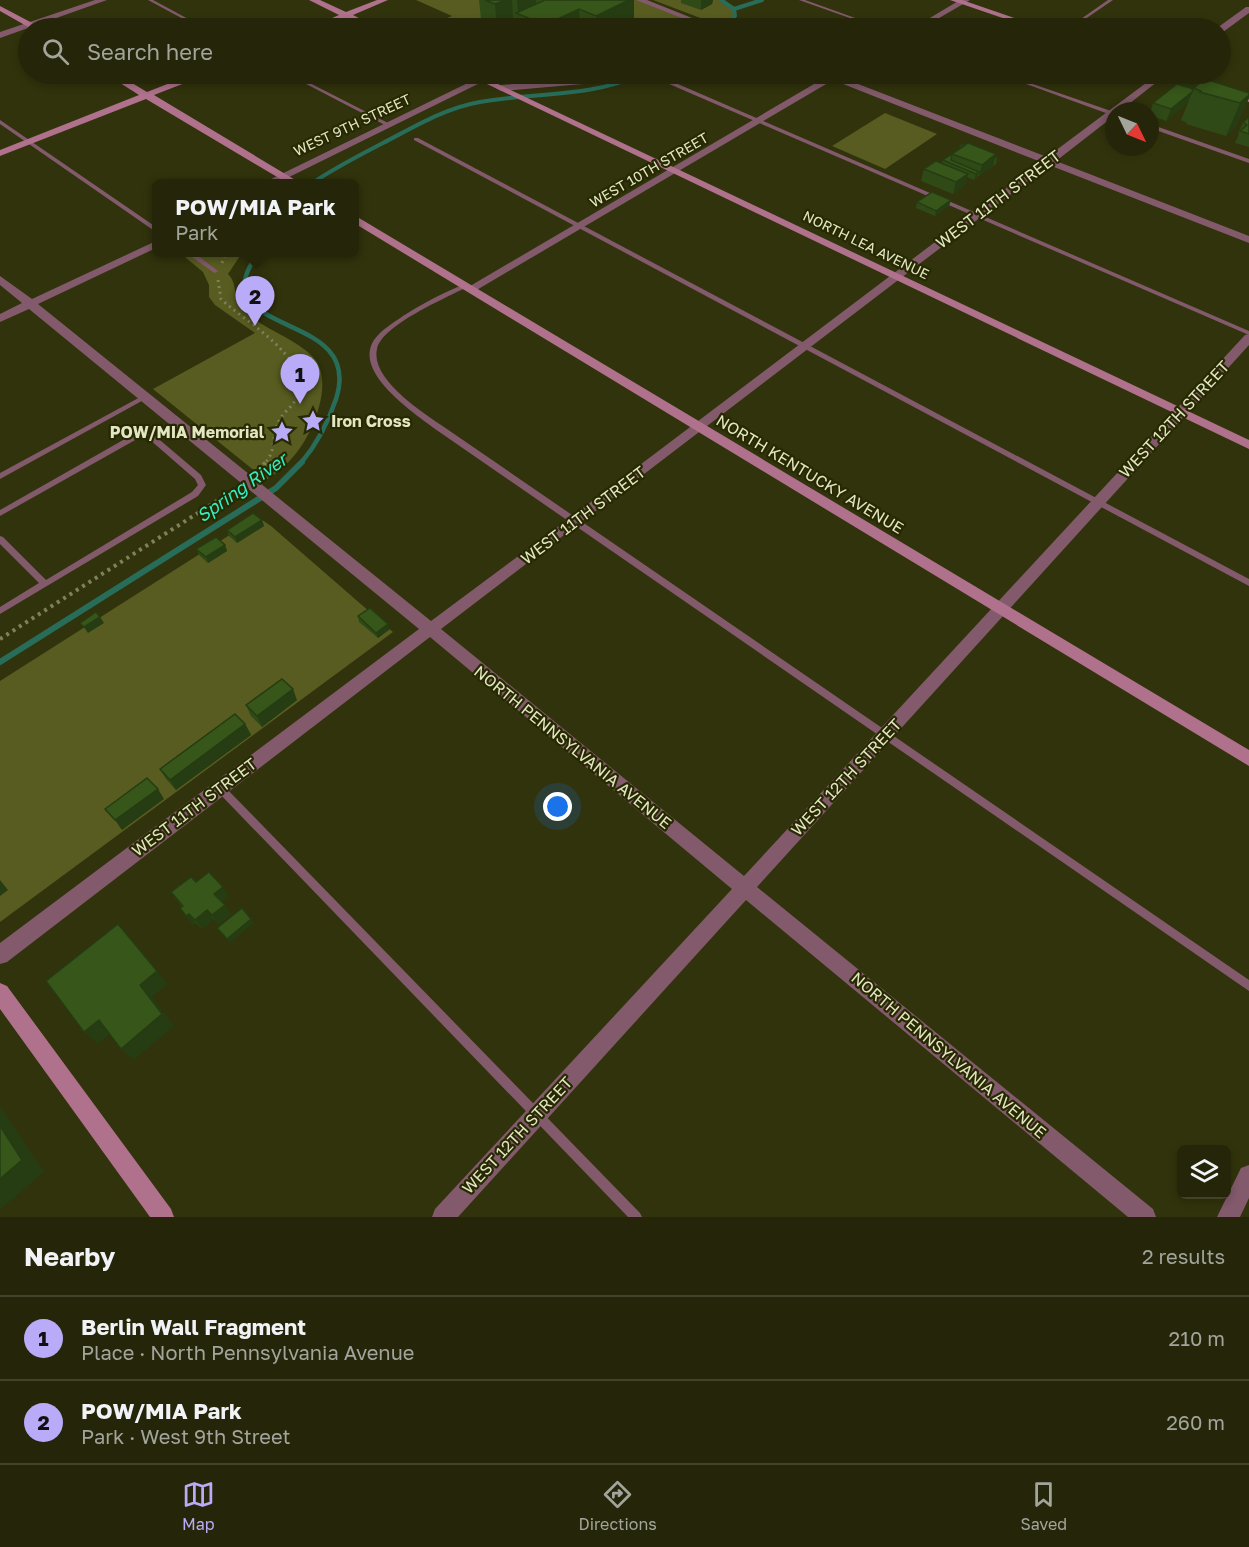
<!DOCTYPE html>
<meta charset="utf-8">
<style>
:root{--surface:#252609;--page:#2d2e12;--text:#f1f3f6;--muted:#a3a59c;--line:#42432a;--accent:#b9abf7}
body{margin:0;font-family:"Golos Text",sans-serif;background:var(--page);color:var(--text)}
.controls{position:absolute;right:18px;bottom:18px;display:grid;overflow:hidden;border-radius:9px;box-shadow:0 3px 9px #0003}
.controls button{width:54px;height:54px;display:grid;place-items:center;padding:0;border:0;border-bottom:2px solid var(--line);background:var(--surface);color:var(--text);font:30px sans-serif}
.compass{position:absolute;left:1105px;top:102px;width:54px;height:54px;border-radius:50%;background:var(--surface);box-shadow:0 3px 9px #0003;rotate:133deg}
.you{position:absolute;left:558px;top:807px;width:21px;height:21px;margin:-15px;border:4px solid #fff;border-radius:50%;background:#1a73e8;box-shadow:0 0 0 9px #1a73e833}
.badge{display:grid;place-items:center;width:39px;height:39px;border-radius:50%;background:var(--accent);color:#111;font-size:20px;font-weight:700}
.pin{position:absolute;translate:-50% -50px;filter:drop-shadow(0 2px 3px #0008)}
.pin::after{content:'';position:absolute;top:32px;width:21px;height:18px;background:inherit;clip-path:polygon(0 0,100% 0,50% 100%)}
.popup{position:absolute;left:152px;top:179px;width:207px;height:78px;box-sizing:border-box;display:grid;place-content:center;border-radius:9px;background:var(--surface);filter:drop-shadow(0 2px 4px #0005);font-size:20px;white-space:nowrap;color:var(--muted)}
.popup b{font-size:22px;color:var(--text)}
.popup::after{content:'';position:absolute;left:50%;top:100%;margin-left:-12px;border:12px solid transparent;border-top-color:var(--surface)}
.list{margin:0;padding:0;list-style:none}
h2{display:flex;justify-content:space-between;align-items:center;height:78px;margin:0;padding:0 24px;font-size:26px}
h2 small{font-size:20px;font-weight:400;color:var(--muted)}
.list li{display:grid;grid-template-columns:39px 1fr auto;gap:18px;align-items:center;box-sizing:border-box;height:84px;padding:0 24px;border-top:2px solid var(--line)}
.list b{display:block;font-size:22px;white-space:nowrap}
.list p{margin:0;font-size:20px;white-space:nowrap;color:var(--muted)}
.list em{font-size:20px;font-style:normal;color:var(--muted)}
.icon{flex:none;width:33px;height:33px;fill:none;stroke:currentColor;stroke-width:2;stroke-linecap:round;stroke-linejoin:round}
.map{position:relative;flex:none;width:1249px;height:1217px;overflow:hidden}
.search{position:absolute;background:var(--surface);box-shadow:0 3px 9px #0003;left:18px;right:18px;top:18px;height:66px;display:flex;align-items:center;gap:15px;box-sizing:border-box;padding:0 21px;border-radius:33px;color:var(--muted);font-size:22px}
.sheet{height:246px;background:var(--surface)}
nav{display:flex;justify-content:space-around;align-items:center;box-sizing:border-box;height:84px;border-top:2px solid var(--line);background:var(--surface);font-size:16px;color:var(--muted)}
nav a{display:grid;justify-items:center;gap:3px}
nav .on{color:var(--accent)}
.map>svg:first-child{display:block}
</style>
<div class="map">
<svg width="1249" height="1217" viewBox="0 0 1249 1217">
<rect width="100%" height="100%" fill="#31330c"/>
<path fill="#585c20" d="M416,0H640L701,24L689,28H424L452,16Z
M653,0H721L734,9L735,16L724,27Z
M485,74H619L515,86Z
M885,113L937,134L885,169L832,146Z
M179,252L242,253L228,274C238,283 232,299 244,310C263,330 294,337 313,357C334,379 315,427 300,448C291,461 279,472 266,480L153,389L255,333L215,305L209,297V285L203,272Z
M258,517L271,526L393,632L0,922V681Z"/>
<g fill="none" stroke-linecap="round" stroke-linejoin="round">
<path stroke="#286d5a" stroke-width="4" d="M721,0L734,9L735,16L721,28
M734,9L762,0
M311,184C334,168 358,156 383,143C414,127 445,108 480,102C535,92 590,98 642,74"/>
<path stroke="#286d5a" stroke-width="4.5" d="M258,252C252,263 242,277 245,290C255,333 360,324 336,399C328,423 317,444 301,463"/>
<path stroke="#286d5a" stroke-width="6" d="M0,662L276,488L302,462"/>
<path stroke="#7e815b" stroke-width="3" stroke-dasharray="2 4" stroke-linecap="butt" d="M222,263L226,252
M218,280L221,299C245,322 309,356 298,395C295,405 284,411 279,421C271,436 277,450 265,463"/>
<path stroke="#7e815b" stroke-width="4" stroke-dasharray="3 4.5" stroke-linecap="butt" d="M258,470L266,462
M0,639L234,490"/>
<path fill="#825a6b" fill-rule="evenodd" d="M148,0H153L205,28H200Z
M799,0H805L883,28H878Z
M1108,0H1113L1072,28H1068Z
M287,74H292L390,124L385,125Z
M999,74H1004L1114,112V116Z
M653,75H657L1249,331V335L653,77Z
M0,120L156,227V232L0,124Z
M1150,124L1249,159V163L1150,128Z
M414,138H418L1249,579V586L414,140Z
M185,252H193L218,271L215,273L213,272Z
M465,284L468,286L467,287C446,298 382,325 377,349C370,379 423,413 444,427L1249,980V991L438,431C417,415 352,373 374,340C381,330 393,323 403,316C422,304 444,292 465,284Z
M144,395H146L149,397L0,479V473Z
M143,433L154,435L201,475L206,485L198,496L0,614V607L39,583L0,544V536L3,537L46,580L192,492L198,485L195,479L149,439L143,437L137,439L0,516V510L132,435Z
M220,784L223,785L640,1213L642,1217H628L217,791L215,788L217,785Z"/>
<path fill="#825a6b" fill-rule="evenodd" d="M95,0H107L0,38V32Z
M636,0H647L717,28H707Z
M960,0H970L922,28H913Z
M1246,7H1249V13L1223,32L1217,28Z
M610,74H624L594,83L501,91L496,88L501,85L594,77Z
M820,74H842L840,77L1047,157L1158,74H1167L1120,111H1114V116L1056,161L1249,236V243L1049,165L441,629L744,876L1245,335L1249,334V345L757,887L1153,1209L1156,1217H1128L746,900L458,1217H432L435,1209L732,889L430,637L7,962L0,964V943L419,629L29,309L0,322V314L22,303L0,285V276L32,299L156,241V248L38,304L431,621L571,517L1041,162L833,80L475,291H467L465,289L826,77Z
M480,77L488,79L275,184H261Z
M1249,1165V1198L1240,1217H1217L1241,1168Z"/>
<path fill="#af718b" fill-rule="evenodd" d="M309,0H320L346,12L377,0H388L353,15L378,28H368L346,18L319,28H309L339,15Z
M950,0H962L1043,28H1032Z
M0,6L38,26L39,28H30L0,11Z
M106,74H117L147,92L193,74H204L203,76L154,95L302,184H289L146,99L0,156V150L139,95Z
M466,74H477L1249,440V449Z
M1167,74H1180L1249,96V102Z
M354,215L1249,750V766L354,223Z
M0,983L7,986L171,1209L174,1217H150L0,1009Z"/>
</g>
<path fill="#2f4a16" d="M479,0H634V19L614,28H517L516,20L513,18L497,26L481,19Z
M681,0H713L712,4L701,10L681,3Z
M1194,88L1249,93V98L1236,126L1226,136L1186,124L1187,123L1181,120L1188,103L1166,121L1150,115V112L1153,103Z
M1249,117V147L1235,143L1239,134L1238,133L1243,122Z
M961,144L997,158L996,164L979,176H978L974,180L967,177L965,185L953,194L921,181L924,169L942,163L943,160L960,149Z
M917,202L949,206L935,216L916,208Z
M262,520L264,526L237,543L229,536L227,530Z
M225,545L227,551L208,563L199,555L196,549Z
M358,616L390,629L378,638L359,622Z
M297,700L262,727L251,716L246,705Z
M245,724L251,735L176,790L166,779L160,769Z
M196,882L229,896L222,902L231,914L218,925L214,919L202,929L196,923L193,925L180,908L182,907L171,892Z"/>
<path fill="#263c12" d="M506,0H512L513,18L497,26L495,4Z
M517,0H536L537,12L518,14Z
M629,0H634V19L614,28H597L596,16Z
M701,0H713L712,4L701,10Z
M579,9L580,28H545V25Z
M1192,92L1188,103L1166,121L1171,109Z
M1249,95V98L1236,126L1226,136L1240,103Z
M996,154L993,166L979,176L982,165Z
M979,172L977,177L974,180L976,174Z
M968,174L965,185L953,194L956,182Z
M951,200L949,206L935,216L936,211Z
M262,520L264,526L237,543L235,537Z
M225,545L227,551L208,563L206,557Z
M100,617L104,623L88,633L84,627Z
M388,624L390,629L378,638L376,633Z
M293,689L297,700L262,727L257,716Z
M245,724L251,735L176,790L170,780Z
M158,789L164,799L122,830L115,820Z
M0,880L8,890L0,896Z
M223,887L229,896L221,903L214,894Z
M225,905L231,914L218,925L212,915Z
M207,910L214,919L202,929L195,920Z
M189,914L196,923L193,925L186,916Z
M251,919L254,923L230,943L227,939Z
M118,924L168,984L152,997L174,1026L134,1060L121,1049Z
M99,1020L112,1032L98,1044L84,1032Z
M0,1106L44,1172L0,1210Z"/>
<path fill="#37561a" stroke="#263c12" stroke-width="1.5" d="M485,0H506L495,4Z
M545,0H629L596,16L579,9L545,25L516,13Z
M1205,79L1249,93V95L1240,103L1200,92L1201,91L1194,88Z
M1177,84L1193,89L1192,92L1171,109L1153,103Z
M1183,84L1194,88L1193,89L1181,85Z
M1249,117V134L1240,131L1247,125L1243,122Z
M968,143L996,154L982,165L952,154Z
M961,144L965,145L952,154L951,160L979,172L976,174L943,160L964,146Z
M936,161L968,174L956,182L924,169Z
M932,192L951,200L936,211L917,202Z
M253,513L262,520L235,537L227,530Z
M216,537L225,545L206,557L196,549Z
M370,608L388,624L376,633L358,616Z
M96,612L100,617L84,627L80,623Z
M282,679L293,689L257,716L246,705Z
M235,714L245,724L170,780L160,769Z
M147,778L158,789L115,820L105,809Z
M209,872L223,887L214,894L225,905L212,915L207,910L195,920L189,914L186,916L180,908L183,906L171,892L191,877L196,882Z
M242,908L251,919L227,939L217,928Z
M118,924L157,971L140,985L162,1014L121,1049L99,1020L84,1032L46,981Z
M0,1126L22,1160L0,1179Z"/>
<defs>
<g id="sight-bare" transform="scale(1.8)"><path d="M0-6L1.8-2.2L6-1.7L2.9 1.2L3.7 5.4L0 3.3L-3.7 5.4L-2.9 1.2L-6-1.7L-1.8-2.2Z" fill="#b9abf7" stroke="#272902" stroke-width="2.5" paint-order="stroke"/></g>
</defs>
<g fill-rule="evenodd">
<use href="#sight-bare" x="313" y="421"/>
<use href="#sight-bare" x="282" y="432"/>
</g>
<g text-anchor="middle" stroke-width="4.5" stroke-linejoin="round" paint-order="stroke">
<g font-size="14" fill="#e2e6c2" stroke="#272902">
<text transform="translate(352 125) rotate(-25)" y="5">WEST 9TH STREET</text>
<text transform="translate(649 170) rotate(-30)" y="5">WEST 10TH STREET</text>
<text transform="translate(866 245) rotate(26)" y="5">NORTH LEA AVENUE</text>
</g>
<g font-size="16" fill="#e2e6c2" stroke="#272902">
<text transform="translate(998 199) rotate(-37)" y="6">WEST 11TH STREET</text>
<text transform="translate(1174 419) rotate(-47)" y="6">WEST 12TH STREET</text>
<text transform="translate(810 474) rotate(31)" y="6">NORTH KENTUCKY AVENUE</text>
<text transform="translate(583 515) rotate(-37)" y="6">WEST 11TH STREET</text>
<text transform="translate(573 747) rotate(39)" y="6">NORTH PENNSYLVANIA AVENUE</text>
<text transform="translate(846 777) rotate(-47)" y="6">WEST 12TH STREET</text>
<text transform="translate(194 807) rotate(-37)" y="6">WEST 11TH STREET</text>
<text transform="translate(949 1055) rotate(40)" y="6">NORTH PENNSYLVANIA AVENUE</text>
<text transform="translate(517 1135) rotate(-47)" y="6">WEST 12TH STREET</text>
</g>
<g font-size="16" font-weight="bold" fill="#e2e6c2" stroke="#272902" text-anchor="start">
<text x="331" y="427">Iron Cross</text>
<text x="264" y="438" text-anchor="end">POW/MIA Memorial</text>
</g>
<g font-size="18" font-style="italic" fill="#32efc4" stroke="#272902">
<text transform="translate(242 488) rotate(-35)" y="6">Spring River</text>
</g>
</g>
</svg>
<div class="controls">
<button><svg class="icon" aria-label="layers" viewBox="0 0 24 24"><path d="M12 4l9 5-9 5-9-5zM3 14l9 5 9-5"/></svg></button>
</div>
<svg class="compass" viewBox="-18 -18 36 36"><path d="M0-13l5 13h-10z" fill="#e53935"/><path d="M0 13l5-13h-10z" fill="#a3a59c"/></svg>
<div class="you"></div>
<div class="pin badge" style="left:300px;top:404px">1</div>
<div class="pin badge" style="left:255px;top:326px">2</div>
<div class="popup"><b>POW/MIA Park</b>Park</div>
<div class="search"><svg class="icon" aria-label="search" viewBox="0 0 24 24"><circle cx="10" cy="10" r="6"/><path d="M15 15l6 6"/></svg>Search here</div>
</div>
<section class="sheet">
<h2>Nearby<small>2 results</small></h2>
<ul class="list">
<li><span class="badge">1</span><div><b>Berlin Wall Fragment</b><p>Place · North Pennsylvania Avenue</p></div><em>210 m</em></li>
<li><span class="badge">2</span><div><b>POW/MIA Park</b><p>Park · West 9th Street</p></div><em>260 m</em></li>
</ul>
</section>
<nav>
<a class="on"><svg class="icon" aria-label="map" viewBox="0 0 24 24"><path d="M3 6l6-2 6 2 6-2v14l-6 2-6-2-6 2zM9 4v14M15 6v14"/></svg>Map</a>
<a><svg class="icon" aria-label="directions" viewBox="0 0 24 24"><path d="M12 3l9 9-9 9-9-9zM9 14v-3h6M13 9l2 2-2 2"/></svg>Directions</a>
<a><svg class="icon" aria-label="saved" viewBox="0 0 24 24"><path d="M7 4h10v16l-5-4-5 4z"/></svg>Saved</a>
</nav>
